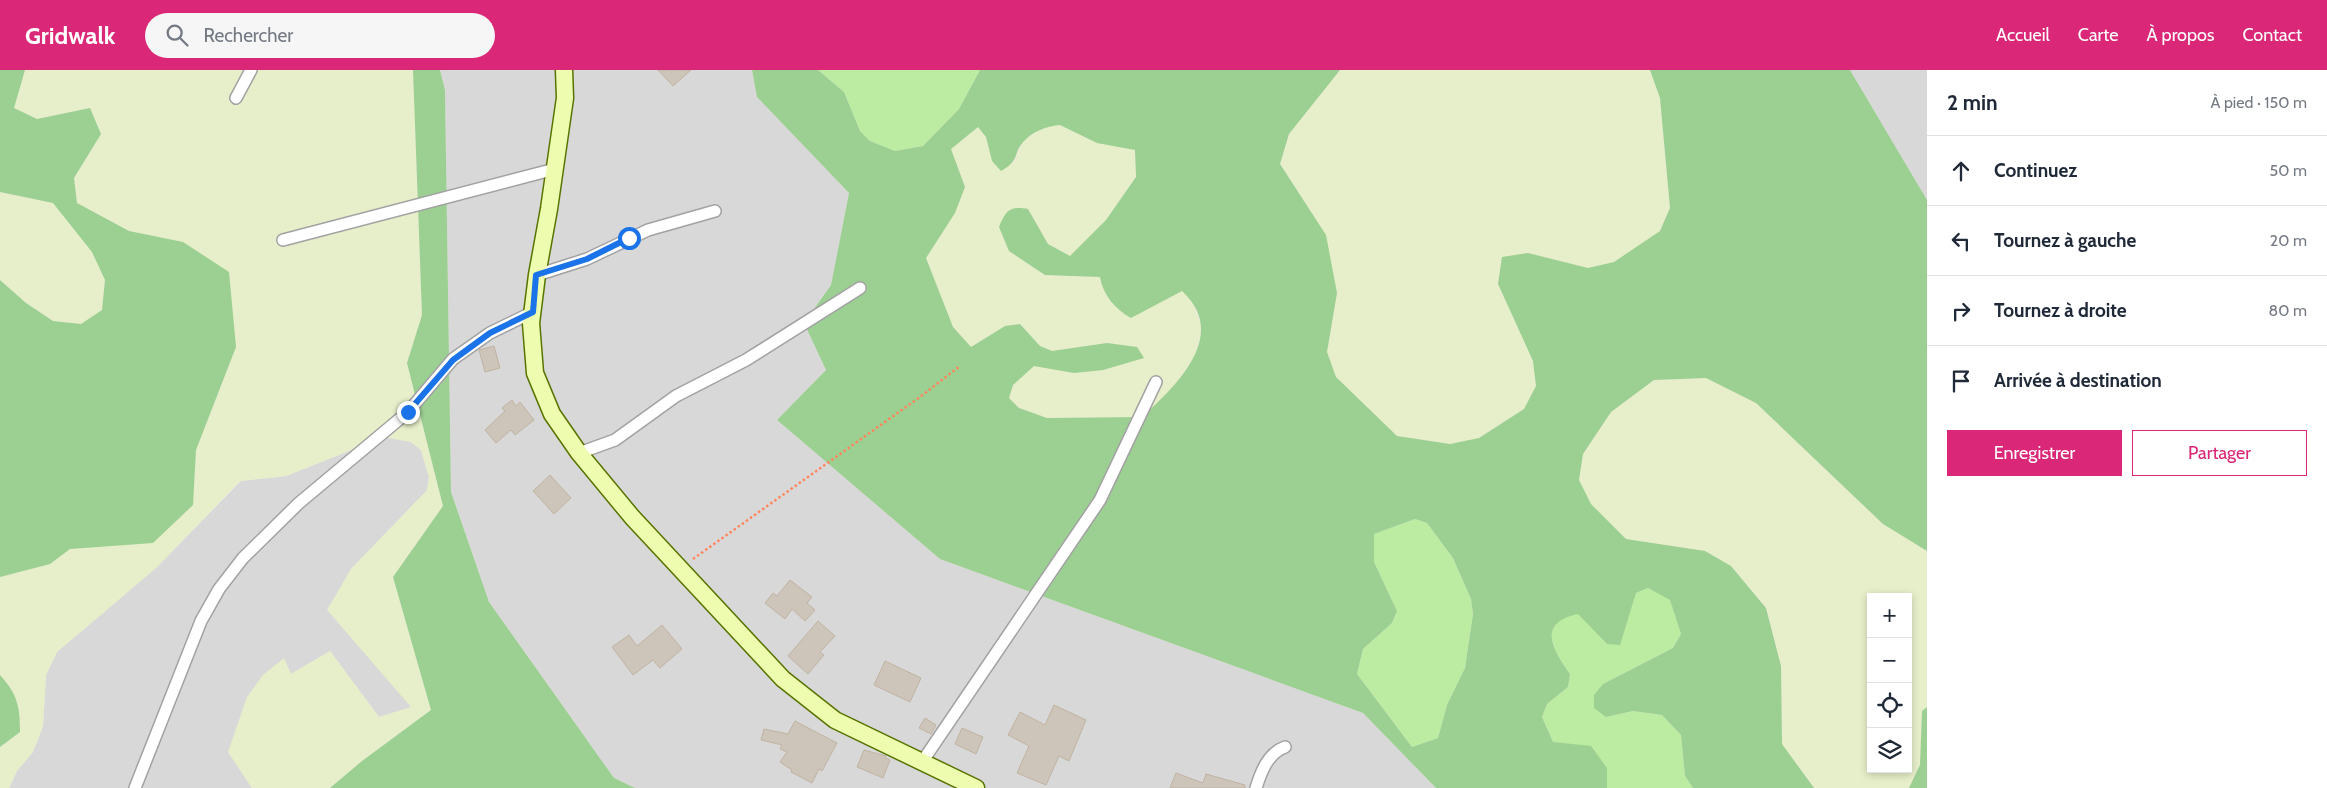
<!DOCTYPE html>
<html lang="fr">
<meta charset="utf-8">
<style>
:root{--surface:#fff;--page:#f6f6f7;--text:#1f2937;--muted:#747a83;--line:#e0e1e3;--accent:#db2777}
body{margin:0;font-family:Cabin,sans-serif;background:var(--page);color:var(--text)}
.controls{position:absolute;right:15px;bottom:15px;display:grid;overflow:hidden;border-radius:0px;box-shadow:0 2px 8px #0003}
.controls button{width:45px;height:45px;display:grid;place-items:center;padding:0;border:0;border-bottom:1px solid var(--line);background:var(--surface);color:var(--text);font:25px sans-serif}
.stop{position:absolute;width:15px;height:15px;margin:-11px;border:4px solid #1a73e8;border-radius:50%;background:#fff}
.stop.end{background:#1a73e8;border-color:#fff;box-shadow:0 1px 5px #0008}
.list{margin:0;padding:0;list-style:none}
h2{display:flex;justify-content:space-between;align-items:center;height:65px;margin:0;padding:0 20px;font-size:21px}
h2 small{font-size:16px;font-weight:400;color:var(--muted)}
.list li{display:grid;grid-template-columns:32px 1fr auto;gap:15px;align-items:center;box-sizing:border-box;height:70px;padding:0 20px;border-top:1px solid var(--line)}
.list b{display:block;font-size:19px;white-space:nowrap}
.list em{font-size:16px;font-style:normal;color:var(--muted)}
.actions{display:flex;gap:10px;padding:15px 20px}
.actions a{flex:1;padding:11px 0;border:1px solid var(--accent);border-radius:0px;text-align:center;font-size:18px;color:var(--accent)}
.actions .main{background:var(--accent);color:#fff}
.icon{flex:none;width:28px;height:28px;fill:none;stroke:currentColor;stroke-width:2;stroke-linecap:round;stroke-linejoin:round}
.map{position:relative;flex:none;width:1927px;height:718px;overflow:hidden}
header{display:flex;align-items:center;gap:30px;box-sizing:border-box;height:70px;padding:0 25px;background:var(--accent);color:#fff}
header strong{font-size:24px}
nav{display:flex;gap:28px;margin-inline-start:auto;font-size:18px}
.search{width:350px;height:45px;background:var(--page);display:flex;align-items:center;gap:12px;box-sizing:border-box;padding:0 18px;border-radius:28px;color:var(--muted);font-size:19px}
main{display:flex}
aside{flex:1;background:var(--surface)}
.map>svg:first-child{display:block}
</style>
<header>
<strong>Gridwalk</strong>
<div class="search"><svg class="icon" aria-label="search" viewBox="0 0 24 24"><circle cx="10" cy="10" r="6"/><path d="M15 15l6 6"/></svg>Rechercher</div>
<nav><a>Accueil</a><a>Carte</a><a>À propos</a><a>Contact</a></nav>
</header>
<main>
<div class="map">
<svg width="1927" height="718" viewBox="0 0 1927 718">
<rect width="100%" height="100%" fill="#edebe0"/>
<path fill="#d9d8d8" d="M440,0H752L757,27L849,123L831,215L804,253L826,300L777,350L940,489L1363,643L1436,718H635L614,708L489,532L451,422L445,20Z
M1850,0H1927V130Z
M384,367L411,372L421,380L429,407L427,421L351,499L412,637L379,647L330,581L291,604L284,589L228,682L252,718H9L17,701L33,682L43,656L46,605L57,582L156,498L241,411L286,406Z"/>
<path fill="#e6eeca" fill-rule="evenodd" d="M25,0H413L422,245L407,293L443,436L393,507L431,640L362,691L330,718H252L228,682L247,627L263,605L284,588L291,604L330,581L379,647L411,637L327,540L351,499L427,420L429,407L421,380L411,372L384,367L286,406L240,411L156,498L57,582L46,605L43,656L33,682L17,701L9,718H0V677L20,662L8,614L0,605V507L50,494L70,478L153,472L193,435L196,380L236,277L183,172L129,161L77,133L74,108L101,64L90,38L37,49L14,38Z
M1340,0H1650L1660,28L1670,138L1660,161L1614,192L1588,198L1528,183L1498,214L1533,291L1536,316L1524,339L1479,368L1450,374L1397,366L1336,307L1327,282L1337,223L1280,94L1289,64Z
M1060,55L1097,73L1135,79L1136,107L1106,150L1070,187L1048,174L1028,139L1045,205L1100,207L1182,221L1191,229L1202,257L1196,284L1172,320L1142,347L1047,348L1019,338L1009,328L1013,315L1034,295L1074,303L1107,273L1052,281L1040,276L1020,254L1005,256L971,277L953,257L926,188L955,143L965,117L951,79L978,56L986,67L992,91L1013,94L1024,70L1047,56Z
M0,122L53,133L92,181L105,210L102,240L81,254L53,251L26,233L0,210Z
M1706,308L1756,333L1883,454L1927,481V637L1922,641L1920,696L1909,718H1814L1782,674L1781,596L1766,537L1731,496L1705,481L1626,469L1590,434L1579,410L1583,384L1611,342L1654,310ZM1871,527H1908V699H1871Z"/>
<path fill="#bceba2" d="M818,0H980L959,39L923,76L895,81L870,71L860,61L844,22Z
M1415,449L1427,453L1453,488L1471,529L1473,544L1465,598L1447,635L1438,668L1412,677L1357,604L1363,579L1392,553L1397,541L1374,492V464Z
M1648,518L1670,529L1681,564L1673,578L1603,614L1606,647L1633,641L1662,645L1681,665L1685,706L1693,718H1607V698L1553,672L1542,647L1547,634L1568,617L1570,604C1553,580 1536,552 1578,543L1607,574L1636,523Z"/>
<path fill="#9ccf92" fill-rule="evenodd" d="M0,0H25L14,38L37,49L90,38L101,64L74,108L77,133L129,161L183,172L229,202L236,277L196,380L193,435L153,473L70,479L50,494L0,507V210L26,233L53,251L81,254L102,240L105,210L92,182L53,133L0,122Z
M413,0H440L445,20L451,422L489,532L614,708L635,718H330L362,691L431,640L393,507L443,436L407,293L422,245Z
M752,0H818L844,22L860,61L870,71L895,81L923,76L959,39L980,0H1340L1289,64L1280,94L1326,165L1337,223L1327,282L1336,307L1397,366L1450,374L1479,368L1524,339L1536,316L1533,291L1498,214L1502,187L1528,183L1588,198L1614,192L1660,161L1670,138L1660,28L1650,0H1850L1927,130V481L1883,454L1756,333L1706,308L1654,310L1611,342L1583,384L1579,410L1591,434L1626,469L1705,481L1731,496L1766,538L1781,596L1782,674L1814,718H1693L1685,706L1681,665L1662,645L1633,641L1606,647L1594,638V625L1603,614L1673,578L1681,564L1670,530L1648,518L1636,523L1620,575L1607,574L1578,544C1536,553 1553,580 1570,604L1568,617L1547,634L1542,647L1553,672L1591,676L1607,698V718H1436L1363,643L940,489L777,350L826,300L804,253L831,215L849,123L757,27ZM1060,55L1097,73L1135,80L1136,107L1106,150L1070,186L1048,174L1028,139C1010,136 1006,140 999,157L1009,181L1045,205L1100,207C1103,225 1115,239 1131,248L1182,221C1230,265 1176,316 1142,347L1047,348L1019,338L1009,328L1013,315L1034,296L1074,303L1103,300L1144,288L1137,277L1107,273L1052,281L1040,276L1020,254L1005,256L971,277L953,257L926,188L955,143L965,117L951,79L978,57L986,67L992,91L1001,101C1021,90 1012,84 1024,71C1033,61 1048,56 1060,55ZM1415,449L1427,453L1453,488L1471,529L1473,544L1465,598L1447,635L1438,668L1412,677L1357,604L1363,579L1392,553L1397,541L1374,492V464Z
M0,605C18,625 20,637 20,662L0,677Z
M1927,637V718H1909L1920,695L1922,641Z"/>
<path fill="#cdc5b9" stroke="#c0b3a2" d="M658,0H691L673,16Z
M494,276L500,298L485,302L479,280Z
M512,330L516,336L520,332L534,350L515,365L511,360L496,373L485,360L505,341L502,338Z
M550,405L571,428L554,444L533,421Z
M790,510L812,527L807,533L815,540L805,551L792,539L785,549L765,533L773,523L777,526Z
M818,551L835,566L820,582L824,585L808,604L788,586Z
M662,555L682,579L660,598L653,590L633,605L612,577L629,565L637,576Z
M885,591L921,608L910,632L874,615Z
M1054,635L1086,650L1069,691L1059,686L1046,715L1017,703L1029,676L1008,665L1020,642L1045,655Z
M925,648L936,655L931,664L919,658Z
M795,651L837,673L822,701L819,699L812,713L791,702L792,700L780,692L787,682L780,679L782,675L761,670L764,659L788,664Z
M962,658L983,667L976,684L955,674Z
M864,680L886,686L885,688L890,690L883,708L857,697Z
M1176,703L1203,713L1206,704L1245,715V718H1170Z"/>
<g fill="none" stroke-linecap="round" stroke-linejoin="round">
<g stroke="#a2a2a2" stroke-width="14">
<path id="street" d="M236,28L251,0
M283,170L555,99
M537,205L587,189L648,160L715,141
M579,383L615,370L676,326L746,290L860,218
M922,692L1100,430L1156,312
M135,718L201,551L219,519L243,488L299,433L408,342L453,289L490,263L533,242
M1256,718C1261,702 1268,683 1285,677"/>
</g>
<g stroke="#577400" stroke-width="19">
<path id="secondary" d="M564,0L565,28L549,139L537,205L531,253L535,303L552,344L579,383L632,447L783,609L835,650L976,718"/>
</g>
<path stroke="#ff875f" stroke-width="2.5" stroke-dasharray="2.5 2.5" stroke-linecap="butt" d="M693,489L920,327L960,296"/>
<use href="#street" stroke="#fff" stroke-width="11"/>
<use href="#secondary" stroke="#edfcaf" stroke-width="16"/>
</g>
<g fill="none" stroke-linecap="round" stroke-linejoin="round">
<path stroke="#1a73e8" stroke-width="6" d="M408,342L453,290L490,263L533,242L536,205L587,189L629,168"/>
</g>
</svg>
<div class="controls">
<button>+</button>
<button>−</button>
<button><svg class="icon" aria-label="locate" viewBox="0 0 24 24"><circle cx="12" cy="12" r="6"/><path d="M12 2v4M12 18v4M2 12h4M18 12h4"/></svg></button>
<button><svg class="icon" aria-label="layers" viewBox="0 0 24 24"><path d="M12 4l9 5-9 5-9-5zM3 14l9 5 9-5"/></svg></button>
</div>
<div class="stop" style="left:629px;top:168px"></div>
<div class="stop end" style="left:408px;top:342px"></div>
</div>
<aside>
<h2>2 min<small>À pied · 150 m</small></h2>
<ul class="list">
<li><svg class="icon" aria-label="ahead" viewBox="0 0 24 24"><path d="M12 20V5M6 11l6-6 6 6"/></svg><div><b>Continuez</b></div><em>50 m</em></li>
<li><svg class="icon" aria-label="left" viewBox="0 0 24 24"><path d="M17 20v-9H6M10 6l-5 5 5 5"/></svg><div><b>Tournez à gauche</b></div><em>20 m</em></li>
<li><svg class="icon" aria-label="right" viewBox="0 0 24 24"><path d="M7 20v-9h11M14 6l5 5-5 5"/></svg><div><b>Tournez à droite</b></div><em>80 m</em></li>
<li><svg class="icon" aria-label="arrive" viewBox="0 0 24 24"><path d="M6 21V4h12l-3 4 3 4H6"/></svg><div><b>Arrivée à destination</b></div></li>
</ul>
<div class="actions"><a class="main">Enregistrer</a><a>Partager</a></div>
</aside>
</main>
